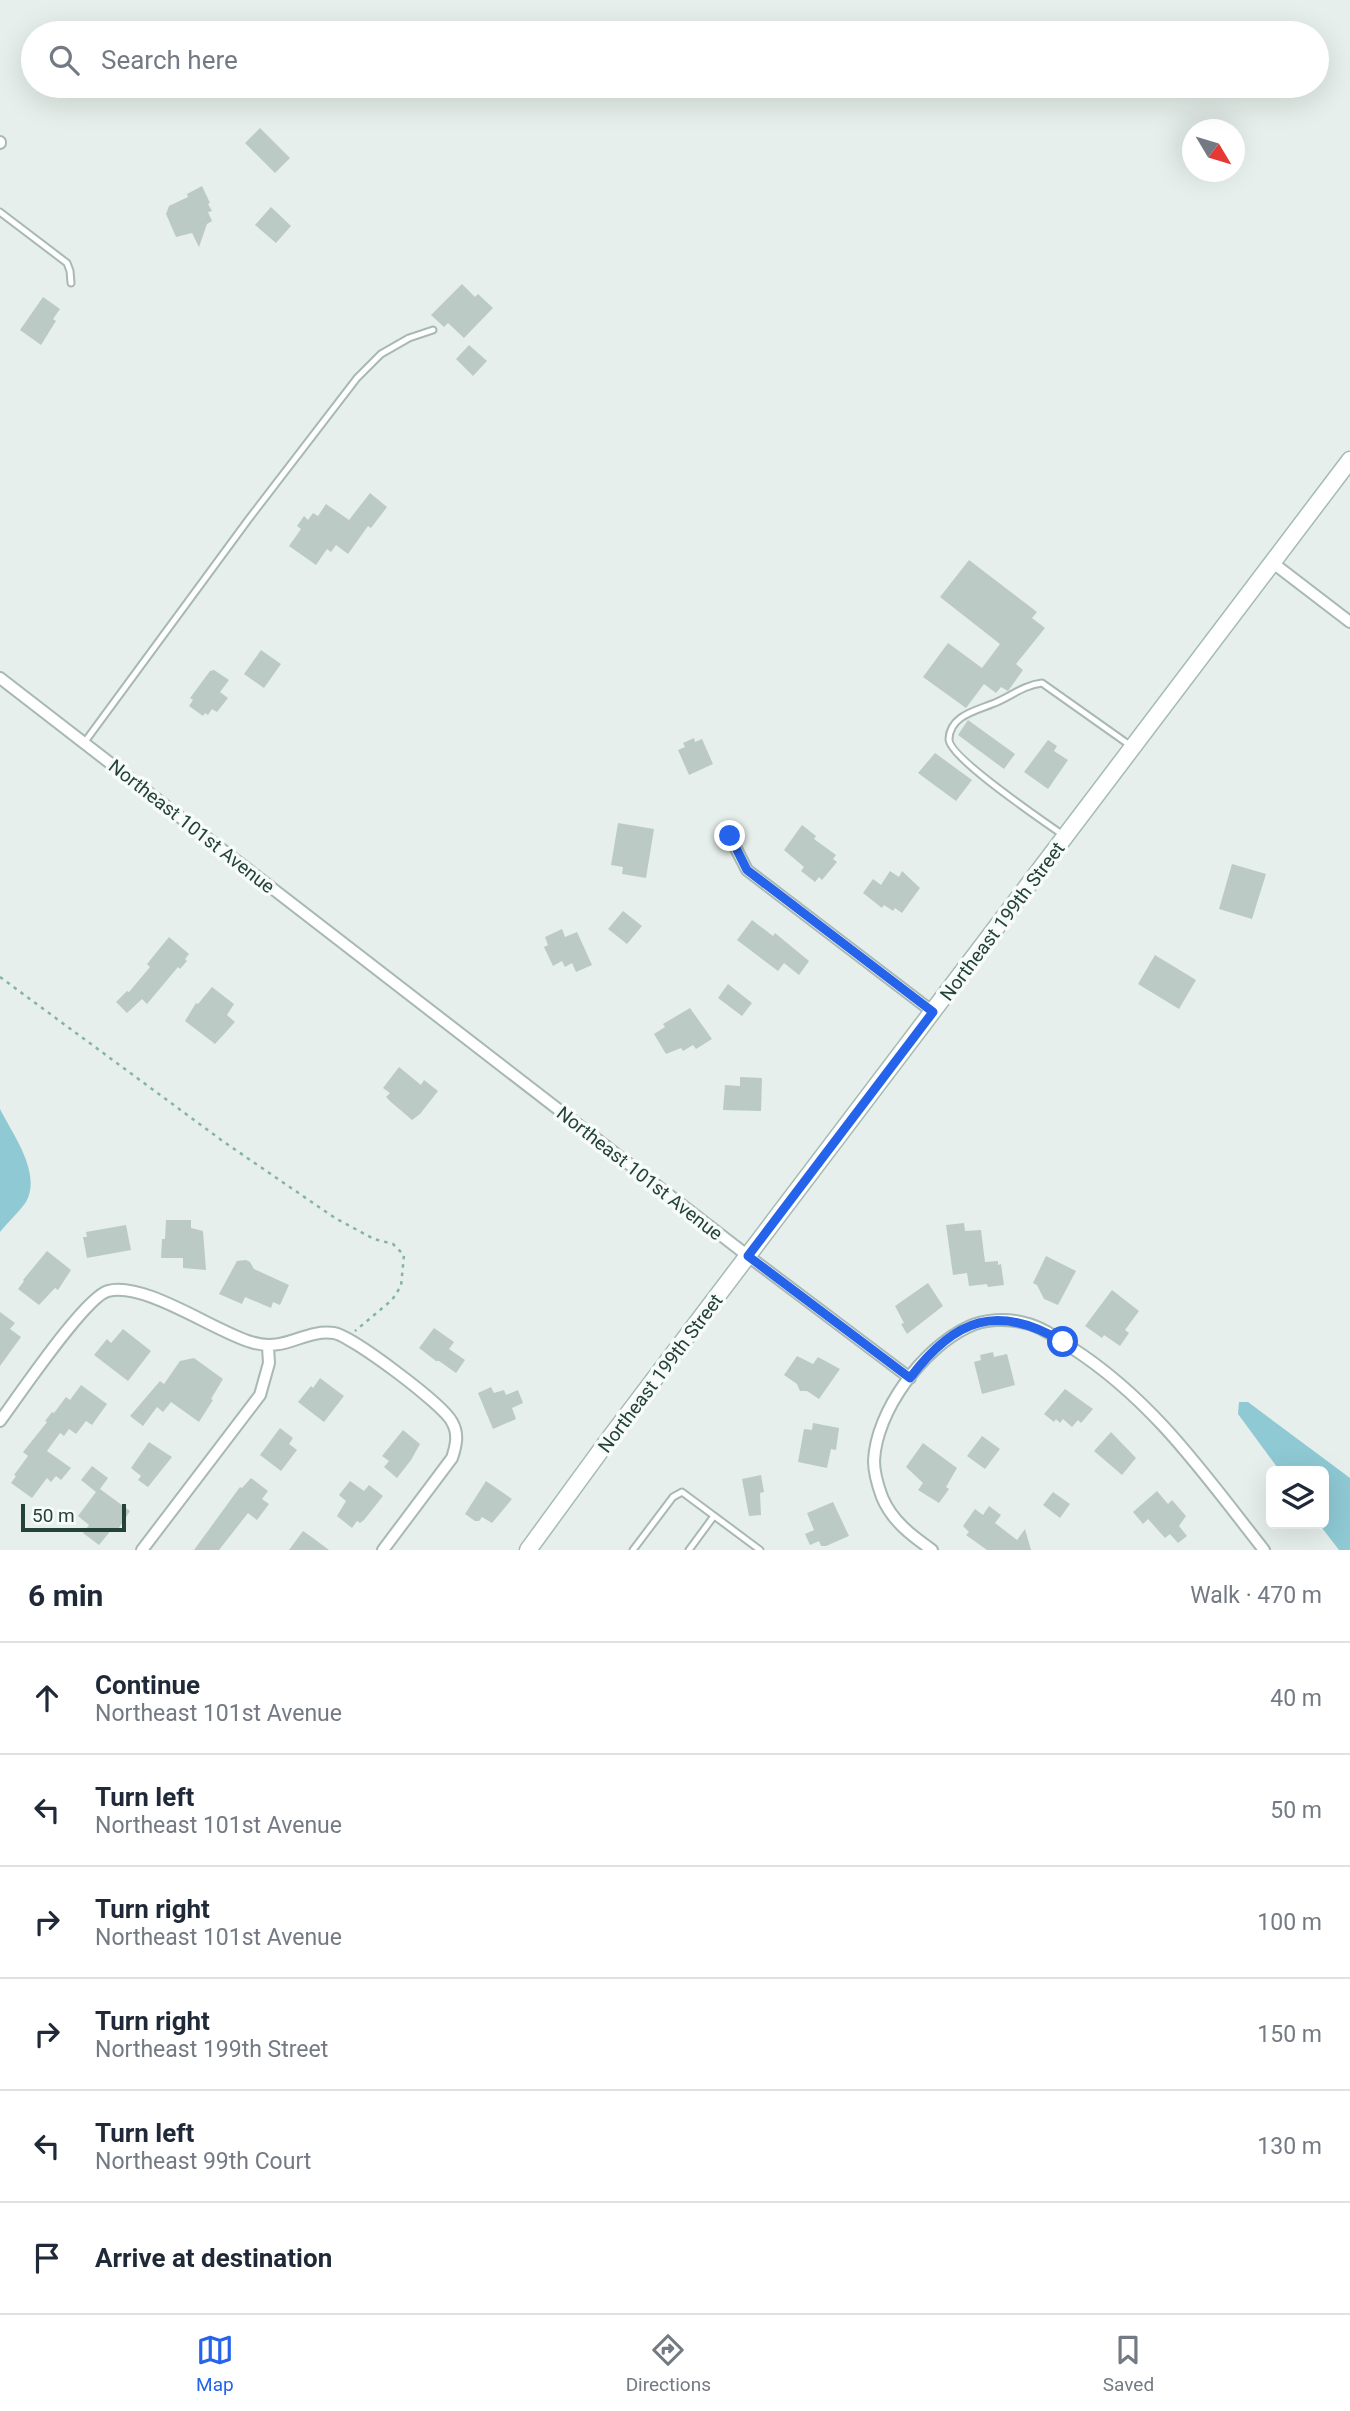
<!DOCTYPE html>
<meta charset="utf-8">
<style>
:root{--surface:#fff;--page:#f6f6f7;--text:#1f2937;--muted:#747a83;--line:#e0e1e3;--accent:#2563eb}
body{margin:0;font-family:Roboto,sans-serif;background:var(--page);color:var(--text)}
.controls{position:absolute;right:21px;bottom:21px;display:grid;overflow:hidden;border-radius:10px;box-shadow:0 7px 28px #0002}
.controls button{width:63px;height:63px;display:grid;place-items:center;padding:0;border:0;border-bottom:2px solid var(--line);background:var(--surface);color:var(--text);font:35px sans-serif}
.compass{position:absolute;left:1182px;top:119px;width:63px;height:63px;border-radius:50%;background:var(--surface);box-shadow:0 7px 28px #0002;rotate:128deg}
.scale{position:absolute;left:21px;bottom:18px;width:105px;box-sizing:border-box;padding-left:7px;border:4px solid #24423a;border-top:0;font-size:19px;line-height:24px;white-space:nowrap;color:#24423a;-webkit-text-stroke:5px #f7fbf9;paint-order:stroke}
.stop{position:absolute;width:21px;height:21px;margin:-16px;border:5px solid #2563eb;border-radius:50%;background:#fff}
.stop.end{background:#2563eb;border-color:#fff;box-shadow:0 2px 7px #0008}
.list{margin:0;padding:0;list-style:none}
h2{display:flex;justify-content:space-between;align-items:center;height:91px;margin:0;padding:0 28px;font-size:30px}
h2 small{font-size:23px;font-weight:400;color:var(--muted)}
.list li{display:grid;grid-template-columns:46px 1fr auto;gap:21px;align-items:center;box-sizing:border-box;height:112px;padding:0 28px;border-top:2px solid var(--line)}
.list b{display:block;font-size:26px;white-space:nowrap}
.list p{margin:0;font-size:23px;white-space:nowrap;color:var(--muted)}
.list em{font-size:23px;font-style:normal;color:var(--muted)}
.icon{flex:none;width:38px;height:38px;fill:none;stroke:currentColor;stroke-width:2;stroke-linecap:round;stroke-linejoin:round}
.map{position:relative;flex:none;width:1350px;height:1550px;overflow:hidden}
.search{position:absolute;background:var(--surface);box-shadow:0 7px 28px #0002;left:21px;right:21px;top:21px;height:77px;display:flex;align-items:center;gap:18px;box-sizing:border-box;padding:0 24px;border-radius:38px;color:var(--muted);font-size:26px}
.sheet{height:763px;background:var(--surface)}
nav{display:flex;justify-content:space-around;align-items:center;box-sizing:border-box;height:98px;border-top:2px solid var(--line);background:var(--surface);font-size:19px;color:var(--muted)}
nav a{display:grid;justify-items:center;gap:4px}
nav .on{color:var(--accent)}
.map>svg:first-child{display:block}
</style>
<div class="map">
<svg width="1350" height="1550" viewBox="0 0 1350 1550">
<rect width="100%" height="100%" fill="#e6efeb"/>
<path fill="#8ec9d4" d="M0,1109C13,1135 42,1173 26,1202C19,1212 8,1222 0,1232Z
M1239,1402H1248L1350,1478V1550H1339L1319,1524H1324V1471H1280L1238,1414Z"/>
<path fill="#bbcac4" d="M260,128L290,158L275,173L245,143Z
M202,186L210,203L208,204L212,211L208,212L212,221L207,224L199,247L192,233L176,237L166,214L169,206L188,197L187,194Z
M271,207L291,226L276,243L255,225Z
M462,284L475,297L478,294L493,308L464,338L448,323L444,327L431,315Z
M43,297L60,309L53,319L56,321L41,345L20,330Z
M469,345L487,361L473,376L456,359Z
M370,493L387,507L371,528L368,526L348,554L336,545L331,552L327,549L316,565L289,546L301,529L297,526L304,516L308,520L313,513L318,516L326,504L349,520Z
M969,560L1037,612L1032,618L1045,628L1016,664L1023,670L1008,691L1001,687L996,693L984,684L966,708L923,677L948,643L982,668L1000,644L940,597Z
M261,650L281,664L264,688L244,674Z
M214,670L229,680L220,692L228,698L217,712L212,709L208,715L205,713L203,716L189,706L193,700L190,698L210,671Z
M968,720L1015,754L1004,769L958,735Z
M694,738L695,742L702,739L713,764L689,775L678,750L685,747L683,743Z
M1048,740L1057,746L1054,751L1068,760L1048,789L1024,772Z
M935,753L972,780L956,801L918,773Z
M618,823L654,829L646,878L622,874L623,867L611,865Z
M802,825L816,836L814,839L836,855L833,859L837,862L822,880L819,877L815,882L801,871L804,867L784,850Z
M1232,864L1266,874L1252,919L1219,909Z
M890,871L899,877L902,871L920,888L902,913L895,908L893,911L884,905L882,908L863,893L873,879L881,885Z
M623,911L642,926L627,944L608,929Z
M752,920L773,936L775,933L809,961L799,975L784,963L778,971L737,940Z
M562,929L565,937L577,932L592,965L576,972L572,963L565,967L562,961L553,966L544,947L548,945L545,937Z
M169,937L189,954L185,959L187,961L180,969L178,967L147,1004L142,999L127,1013L116,1002L127,991L129,992L150,967L147,964Z
M1155,955L1196,980L1179,1009L1138,984Z
M728,984L752,1003L742,1016L718,998Z
M212,987L234,1004L227,1015L235,1022L215,1044L185,1021L196,1003L198,1004Z
M690,1008L712,1039L696,1049L693,1045L683,1051L681,1048L666,1054L654,1034L665,1027L663,1024Z
M399,1067L421,1085L424,1080L438,1091L420,1114L412,1120L391,1102L386,1097L390,1093L383,1088Z
M740,1077L762,1078L761,1111L723,1110L725,1085L740,1086Z
M166,1220H191V1228L203,1231L206,1270L183,1268V1258H161L162,1239H165Z
M964,1223L965,1231L981,1230L985,1262L998,1261V1265L1001,1264L1004,1285L988,1287L987,1284L969,1286L967,1273L953,1275L946,1225Z
M126,1225L131,1250L87,1258L83,1237H87L86,1232Z
M47,1251L71,1270L58,1290L55,1288L39,1305L18,1289L24,1281L23,1280Z
M1046,1256L1076,1271L1058,1305L1044,1299L1037,1285L1033,1283Z
M246,1260L250,1262L254,1269L289,1285L280,1305L273,1302L271,1308L245,1297L242,1304L219,1294L237,1261Z
M928,1283L943,1306L907,1334L901,1324L904,1323L895,1306Z
M1112,1290L1139,1311L1125,1330L1129,1333L1120,1346L1104,1335L1102,1338L1085,1326Z
M0,1312L15,1323L10,1329L21,1337L0,1366Z
M434,1328L454,1342L449,1349L465,1360L456,1373L439,1361H436L419,1348Z
M123,1329L151,1351L128,1381L94,1355L107,1339L111,1343Z
M993,1352L994,1357L1007,1354L1015,1385L982,1394L974,1362L981,1360L980,1355Z
M797,1356L813,1364L818,1357L840,1369L819,1399L807,1391H800L797,1384L784,1375Z
M194,1358L223,1379L211,1399L213,1400L199,1422L171,1402L163,1412L157,1407L143,1426L130,1416L160,1381L164,1384L180,1361Z
M320,1378L344,1396L324,1422L298,1402L311,1386L313,1388Z
M81,1385L107,1404L92,1425L86,1421L76,1434L69,1429L64,1436L60,1433L47,1451L71,1468L61,1480L56,1476L51,1482L47,1478L32,1498L11,1483L16,1476L14,1475L28,1456L23,1452L47,1422L45,1421L52,1412L54,1413L66,1397L70,1400Z
M491,1387L494,1393L504,1390L506,1395L518,1390L523,1403L512,1408L516,1419L493,1429L478,1393Z
M1065,1389L1093,1409L1081,1423L1078,1420L1072,1427L1063,1419L1060,1423L1056,1419L1054,1422L1044,1414Z
M813,1423L839,1428L836,1450L831,1449L827,1468L798,1462L804,1429L812,1430Z
M280,1428L293,1438L289,1444L297,1450L281,1471L260,1455Z
M403,1430L420,1444L411,1460L397,1478L384,1467L389,1461L382,1456Z
M1111,1432L1136,1458L1122,1475L1094,1451Z
M982,1436L1000,1449L985,1469L967,1456Z
M149,1442L172,1457L148,1487L138,1480L141,1476L131,1468Z
M923,1443L957,1468L946,1487L949,1489L939,1503L918,1490L923,1483L906,1467Z
M92,1466L108,1478L100,1489L130,1511L117,1531L113,1528L99,1545L83,1533L89,1525L78,1516L96,1492L81,1480Z
M761,1475L764,1492L760,1493L761,1515L749,1516L742,1479Z
M251,1478L268,1491L262,1499L269,1504L257,1520L248,1513L219,1550H194L240,1487L242,1488Z
M350,1481L364,1491L369,1485L383,1496L364,1520L360,1523L357,1521L352,1528L337,1516L346,1501L339,1495Z
M486,1481L512,1499L492,1523L482,1517L479,1521H475L465,1514Z
M1157,1491L1168,1504L1172,1500L1186,1516L1179,1526L1187,1536L1178,1543L1170,1534L1165,1538L1148,1519L1143,1524L1133,1512Z
M1053,1492L1070,1504L1060,1518L1043,1505Z
M833,1502L849,1536L826,1546H821L819,1541L810,1545L805,1534L814,1530L807,1513Z
M989,1506L1001,1515L995,1523L1017,1540L1025,1529L1031,1550H987L966,1535L969,1532L963,1526L975,1509L983,1515Z
M303,1531L313,1538L329,1550H289Z"/>
<g fill="none" stroke-linecap="round" stroke-linejoin="round">
<g stroke="#a8b8b2" stroke-width="9">
<path id="service" d="M0,212L67,263L70,271L71,283
M84,743L248,520L357,378L381,354L409,338L433,330
M1063,835C1045,822 948,757 949,739C950,716 975,711 992,704C1009,698 1023,685 1042,683L1131,746
M633,1550L673,1497L682,1492L760,1550
M689,1550L714,1516"/>
</g>
<g stroke="#a8b8b2" stroke-width="14">
<path id="minor" d="M0,143V142
M1273,563L1350,622
M0,678L748,1256L910,1378
M730,837L747,870L933,1012
M0,1421C18,1397 85,1297 108,1291C144,1281 214,1331 251,1342C286,1353 303,1329 334,1333C352,1336 444,1405 452,1422C459,1434 456,1446 452,1458L383,1550
M142,1550L260,1395L269,1363L268,1347
M932,1550C911,1535 892,1521 882,1497C878,1486 874,1472 874,1461C876,1411 923,1348 968,1327C984,1319 1007,1318 1025,1323C1042,1327 1057,1338 1072,1348C1154,1401 1204,1474 1264,1550"/>
</g>
<g stroke="#a4bbb3" stroke-width="19">
<path id="secondary" d="M528,1550L609,1439L1350,460"/>
</g>
<path stroke="#86b3a5" stroke-width="2.5" stroke-dasharray="3.5 5" stroke-linecap="butt" d="M0,977L224,1142L335,1218L374,1239L393,1244L404,1255L401,1286L392,1300L355,1331"/>
<use href="#service" stroke="#fff" stroke-width="5"/>
<use href="#minor" stroke="#fff" stroke-width="10"/>
<use href="#secondary" stroke="#fff" stroke-width="16"/>
</g>
<g fill="none" stroke-linecap="round" stroke-linejoin="round">
<path stroke="#2563eb" stroke-width="9" d="M730,836L747,870L933,1012L748,1256L910,1378C955,1318 998,1303 1063,1342"/>
</g>
<g text-anchor="middle" stroke-width="7" stroke-linejoin="round" paint-order="stroke">
<g font-size="19" fill="#24423a" stroke="#f7fbf9">
<text transform="translate(192 826) rotate(38)" y="7">Northeast 101st Avenue</text>
<text transform="translate(1002 921) rotate(-53)" y="7">Northeast 199th Street</text>
<text transform="translate(640 1173) rotate(38)" y="7">Northeast 101st Avenue</text>
<text transform="translate(660 1373) rotate(-53)" y="7">Northeast 199th Street</text>
</g>
</g>
</svg>
<div class="controls">
<button><svg class="icon" aria-label="layers" viewBox="0 0 24 24"><path d="M12 4l9 5-9 5-9-5zM3 14l9 5 9-5"/></svg></button>
</div>
<svg class="compass" viewBox="-18 -18 36 36"><path d="M0-13l5 13h-10z" fill="#e53935"/><path d="M0 13l5-13h-10z" fill="#747a83"/></svg>
<div class="scale">50 m</div>
<div class="stop" style="left:1063px;top:1342px"></div>
<div class="stop end" style="left:730px;top:836px"></div>
<div class="search"><svg class="icon" aria-label="search" viewBox="0 0 24 24"><circle cx="10" cy="10" r="6"/><path d="M15 15l6 6"/></svg>Search here</div>
</div>
<section class="sheet">
<h2>6 min<small>Walk · 470 m</small></h2>
<ul class="list">
<li><svg class="icon" aria-label="ahead" viewBox="0 0 24 24"><path d="M12 20V5M6 11l6-6 6 6"/></svg><div><b>Continue</b><p>Northeast 101st Avenue</p></div><em>40 m</em></li>
<li><svg class="icon" aria-label="left" viewBox="0 0 24 24"><path d="M17 20v-9H6M10 6l-5 5 5 5"/></svg><div><b>Turn left</b><p>Northeast 101st Avenue</p></div><em>50 m</em></li>
<li><svg class="icon" aria-label="right" viewBox="0 0 24 24"><path d="M7 20v-9h11M14 6l5 5-5 5"/></svg><div><b>Turn right</b><p>Northeast 101st Avenue</p></div><em>100 m</em></li>
<li><svg class="icon" aria-label="right" viewBox="0 0 24 24"><path d="M7 20v-9h11M14 6l5 5-5 5"/></svg><div><b>Turn right</b><p>Northeast 199th Street</p></div><em>150 m</em></li>
<li><svg class="icon" aria-label="left" viewBox="0 0 24 24"><path d="M17 20v-9H6M10 6l-5 5 5 5"/></svg><div><b>Turn left</b><p>Northeast 99th Court</p></div><em>130 m</em></li>
<li><svg class="icon" aria-label="arrive" viewBox="0 0 24 24"><path d="M6 21V4h12l-3 4 3 4H6"/></svg><div><b>Arrive at destination</b></div></li>
</ul>
</section>
<nav>
<a class="on"><svg class="icon" aria-label="map" viewBox="0 0 24 24"><path d="M3 6l6-2 6 2 6-2v14l-6 2-6-2-6 2zM9 4v14M15 6v14"/></svg>Map</a>
<a><svg class="icon" aria-label="directions" viewBox="0 0 24 24"><path d="M12 3l9 9-9 9-9-9zM9 14v-3h6M13 9l2 2-2 2"/></svg>Directions</a>
<a><svg class="icon" aria-label="saved" viewBox="0 0 24 24"><path d="M7 4h10v16l-5-4-5 4z"/></svg>Saved</a>
</nav>
